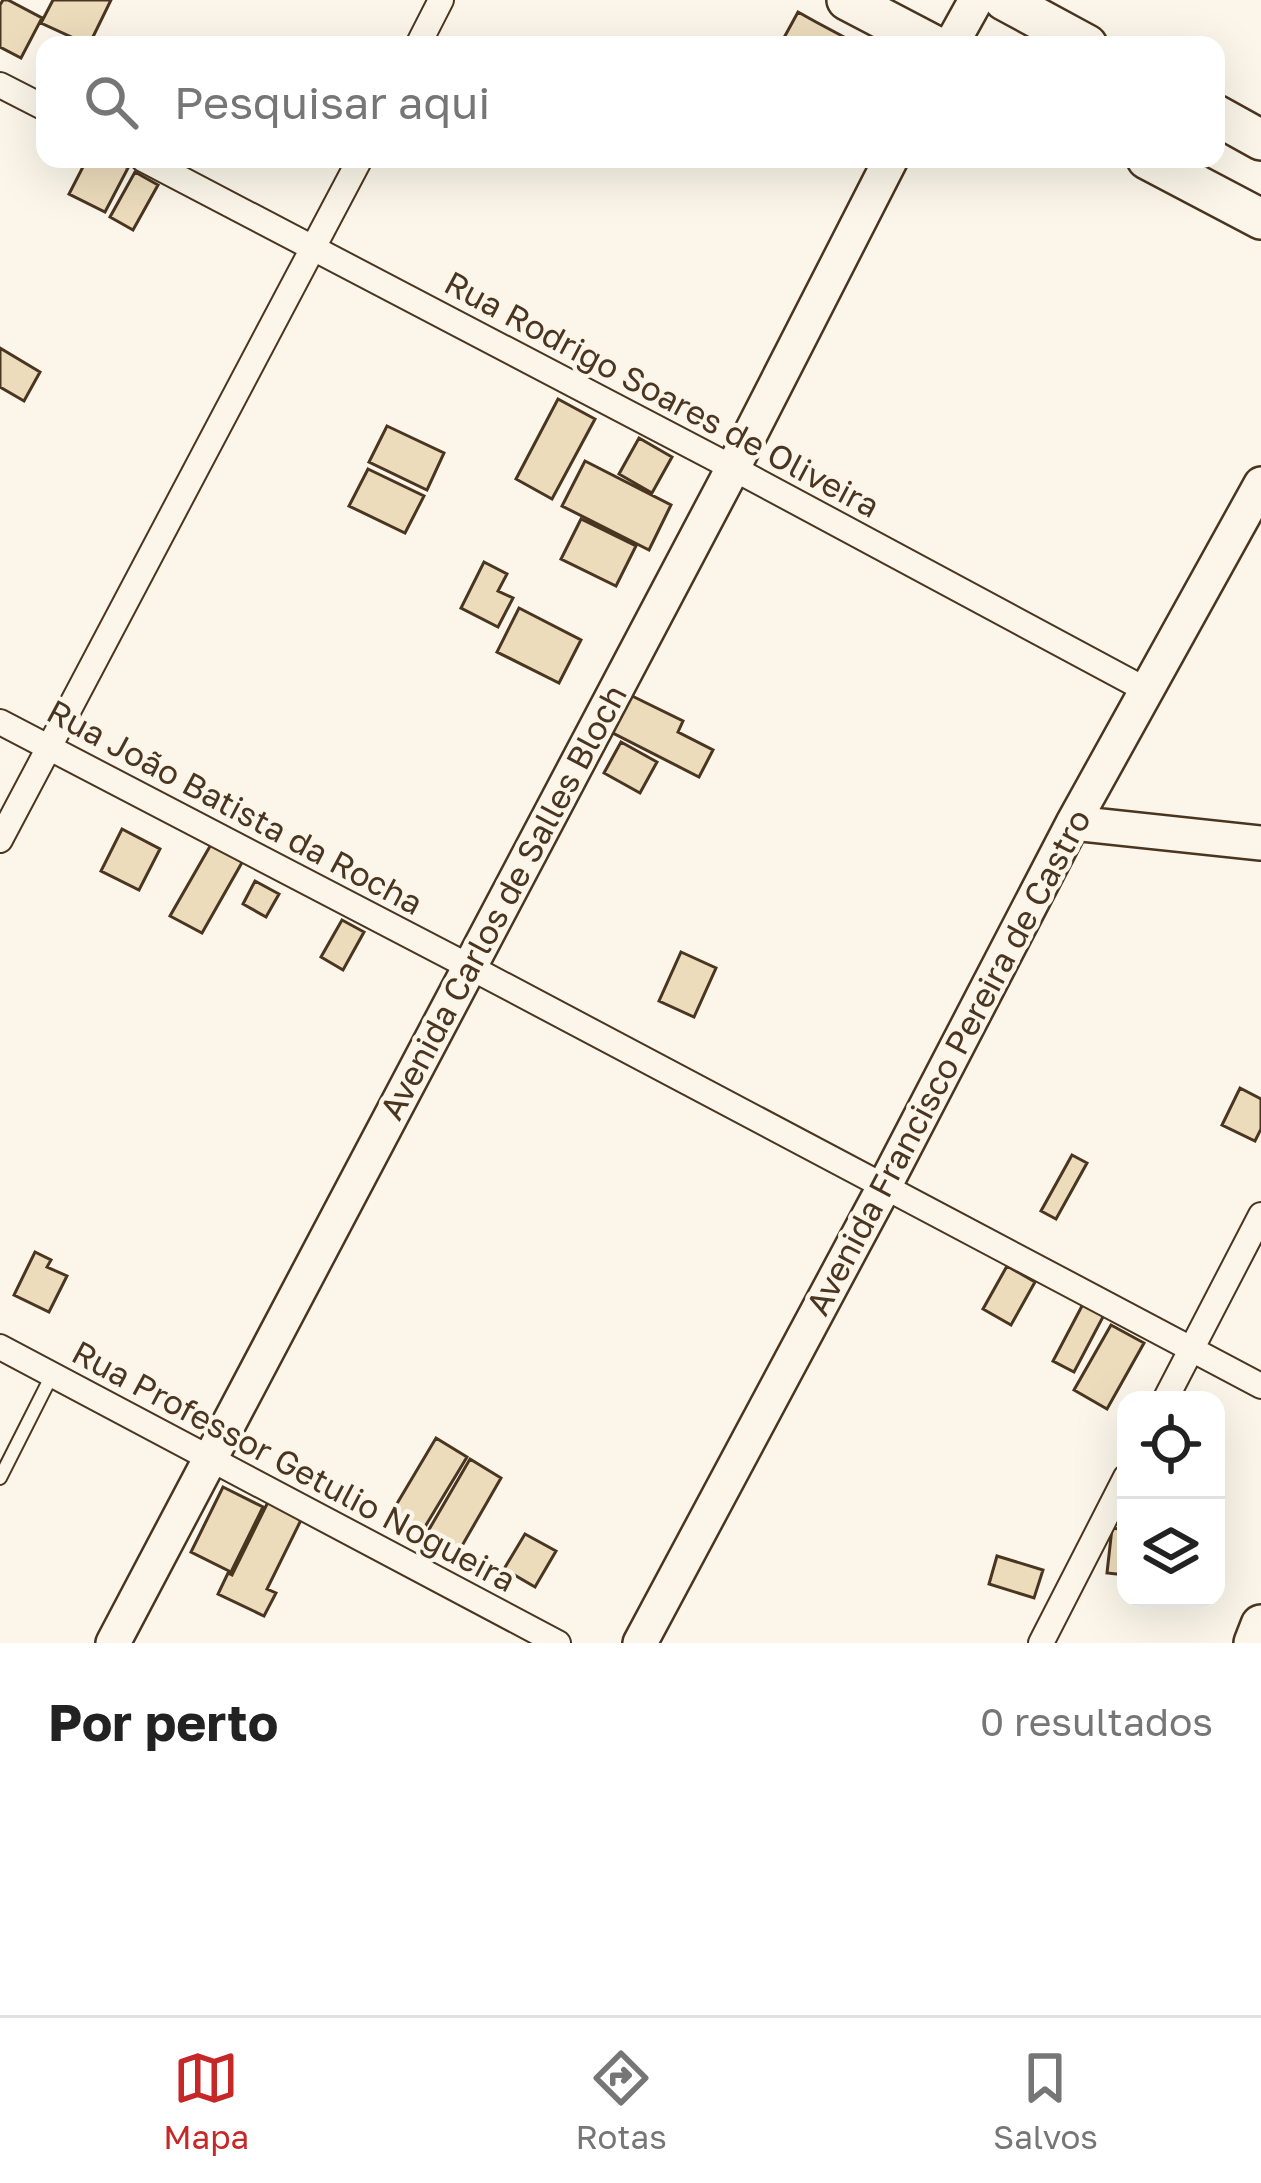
<!DOCTYPE html>
<html lang="pt">
<meta charset="utf-8">
<style>
:root{--surface:#fff;--page:#f2f2f2;--text:#222;--muted:#767676;--line:#e0e0e0;--accent:#c62828}
body{margin:0;font-family:"Golos Text",sans-serif;background:var(--page);color:var(--text)}
.controls{position:absolute;right:36px;bottom:36px;display:grid;overflow:hidden;border-radius:24px;box-shadow:0 12px 48px #0002}
.controls button{width:108px;height:108px;display:grid;place-items:center;padding:0;border:0;border-bottom:3px solid var(--line);background:var(--surface);color:var(--text);font:60px sans-serif}
.list{margin:0;padding:0;list-style:none}
h2{display:flex;justify-content:space-between;align-items:center;height:156px;margin:0;padding:0 48px;font-size:51px}
h2 small{font-size:39px;font-weight:400;color:var(--muted)}
.icon{flex:none;width:66px;height:66px;fill:none;stroke:currentColor;stroke-width:2;stroke-linecap:round;stroke-linejoin:round}
.map{position:relative;flex:none;width:1261px;height:1643px;overflow:hidden}
.search{position:absolute;background:var(--surface);box-shadow:0 12px 48px #0002;left:36px;right:36px;top:36px;height:132px;display:flex;align-items:center;gap:30px;box-sizing:border-box;padding:0 42px;border-radius:24px;color:var(--muted);font-size:45px}
.sheet{height:372px;background:var(--surface)}
nav{display:flex;justify-content:space-around;align-items:center;box-sizing:border-box;height:168px;border-top:3px solid var(--line);background:var(--surface);font-size:33px;color:var(--muted)}
nav a{display:grid;justify-items:center;gap:6px}
nav .on{color:var(--accent)}
.map>svg:first-child{display:block}
</style>
<div class="map">
<svg width="1261" height="1643" viewBox="0 0 1261 1643">
<rect width="100%" height="100%" fill="#fbf6e9"/>
<path fill="#ecdcbc" stroke="#4a3520" stroke-width="3" d="M3,0H8L42,18L21,58L0,47V5Z
M53,0H111L89,45L41,23Z
M798,12L816,22L859,45H780Z
M87,159H109L128,168L105,212L69,194Z
M135,172L158,185L133,230L110,217Z
M0,348L40,372L24,401L0,387Z
M558,399L595,419L552,499L516,479Z
M387,426L444,453L427,490L369,462Z
M639,438L672,457L652,493L619,474Z
M585,461L671,505L649,550L562,506Z
M368,469L424,496L405,533L349,506Z
M581,519L636,546L616,586L561,559Z
M484,562L507,574L498,591L513,598L498,627L461,608Z
M519,608L581,640L559,683L497,652Z
M626,693L683,721L678,732L713,750L699,777L607,730Z
M621,742L657,762L640,793L604,773Z
M122,829L160,849L139,890L101,871Z
M213,841L244,859L202,933L170,916Z
M255,881L279,894L266,917L243,904Z
M342,920L364,932L343,970L321,957Z
M681,952L716,968L694,1017L659,1001Z
M1240,1088L1261,1099V1129L1255,1141L1222,1125Z
M1072,1155L1087,1163L1056,1219L1041,1211Z
M35,1252L51,1260L47,1267L67,1276L49,1312L14,1295Z
M1007,1266L1035,1282L1011,1325L983,1309Z
M1083,1304L1104,1315L1074,1372L1053,1361Z
M1111,1325L1144,1343L1107,1409L1074,1390Z
M436,1438L467,1457L423,1530L392,1512Z
M470,1459L501,1478L459,1551L427,1533Z
M223,1487L263,1507L231,1572L191,1552Z
M268,1502L302,1518L267,1589L276,1593L264,1616L218,1594L228,1573L232,1575Z
M1112,1528L1126,1530V1575L1107,1573Z
M525,1534L556,1551L535,1587L504,1569Z
M997,1556L1043,1570L1034,1598L989,1584Z"/>
<g fill="none" stroke-linecap="round" stroke-linejoin="round">
<g stroke="#4a3520" stroke-width="16">
<path id="service" d="M0,1478L52,1375"/>
</g>
<g stroke="#4a3520" stroke-width="28">
<path id="minor" d="M418,45L441,0
M0,85L45,108
M143,159L733,468L1148,691
M0,722L468,966L1261,1386
M0,840L360,159
M0,1347L558,1643
M1165,1400L1261,1215
M1041,1643L1126,1477"/>
</g>
<g stroke="#4a3520" stroke-width="38">
<path id="tertiary" d="M951,45L976,0
M1073,823L1261,843
M113,1643L733,468L891,159
M640,1643L884,1187L1073,823L1261,484"/>
</g>
<g stroke="#4a3520" stroke-width="44">
<path id="primary" d="M847,0L933,45
M1004,0L1087,45
M1216,115L1261,140
M1147,159L1261,219
M1254,1643L1261,1625"/>
</g>
<use href="#service" stroke="#fbf6e9" stroke-width="12"/>
<use href="#minor" stroke="#fbf6e9" stroke-width="24"/>
<use href="#tertiary" stroke="#fbf6e9" stroke-width="33"/>
<use href="#primary" stroke="#fbf6e9" stroke-width="39"/>
</g>
<g text-anchor="middle" stroke-width="9" stroke-linejoin="round" paint-order="stroke">
<g font-size="33" fill="#4a3520" stroke="#fbf6e9">
<text transform="translate(662 394) rotate(28)" y="12">Rua Rodrigo Soares de Oliveira</text>
<text transform="translate(235 807) rotate(28)" y="12">Rua João Batista da Rocha</text>
<text transform="translate(503 902) rotate(-62)" y="12">Avenida Carlos de Salles Bloch</text>
<text transform="translate(948 1062) rotate(-62)" y="12">Avenida Francisco Pereira de Castro</text>
<text transform="translate(294 1466) rotate(28)" y="12">Rua Professor Getulio Nogueira</text>
</g>
</g>
</svg>
<div class="controls">
<button><svg class="icon" aria-label="locate" viewBox="0 0 24 24"><circle cx="12" cy="12" r="6"/><path d="M12 2v4M12 18v4M2 12h4M18 12h4"/></svg></button>
<button><svg class="icon" aria-label="layers" viewBox="0 0 24 24"><path d="M12 4l9 5-9 5-9-5zM3 14l9 5 9-5"/></svg></button>
</div>
<div class="search"><svg class="icon" aria-label="search" viewBox="0 0 24 24"><circle cx="10" cy="10" r="6"/><path d="M15 15l6 6"/></svg>Pesquisar aqui</div>
</div>
<section class="sheet">
<h2>Por perto<small>0 resultados</small></h2>
<ul class="list">
</ul>
</section>
<nav>
<a class="on"><svg class="icon" aria-label="map" viewBox="0 0 24 24"><path d="M3 6l6-2 6 2 6-2v14l-6 2-6-2-6 2zM9 4v14M15 6v14"/></svg>Mapa</a>
<a><svg class="icon" aria-label="directions" viewBox="0 0 24 24"><path d="M12 3l9 9-9 9-9-9zM9 14v-3h6M13 9l2 2-2 2"/></svg>Rotas</a>
<a><svg class="icon" aria-label="saved" viewBox="0 0 24 24"><path d="M7 4h10v16l-5-4-5 4z"/></svg>Salvos</a>
</nav>
